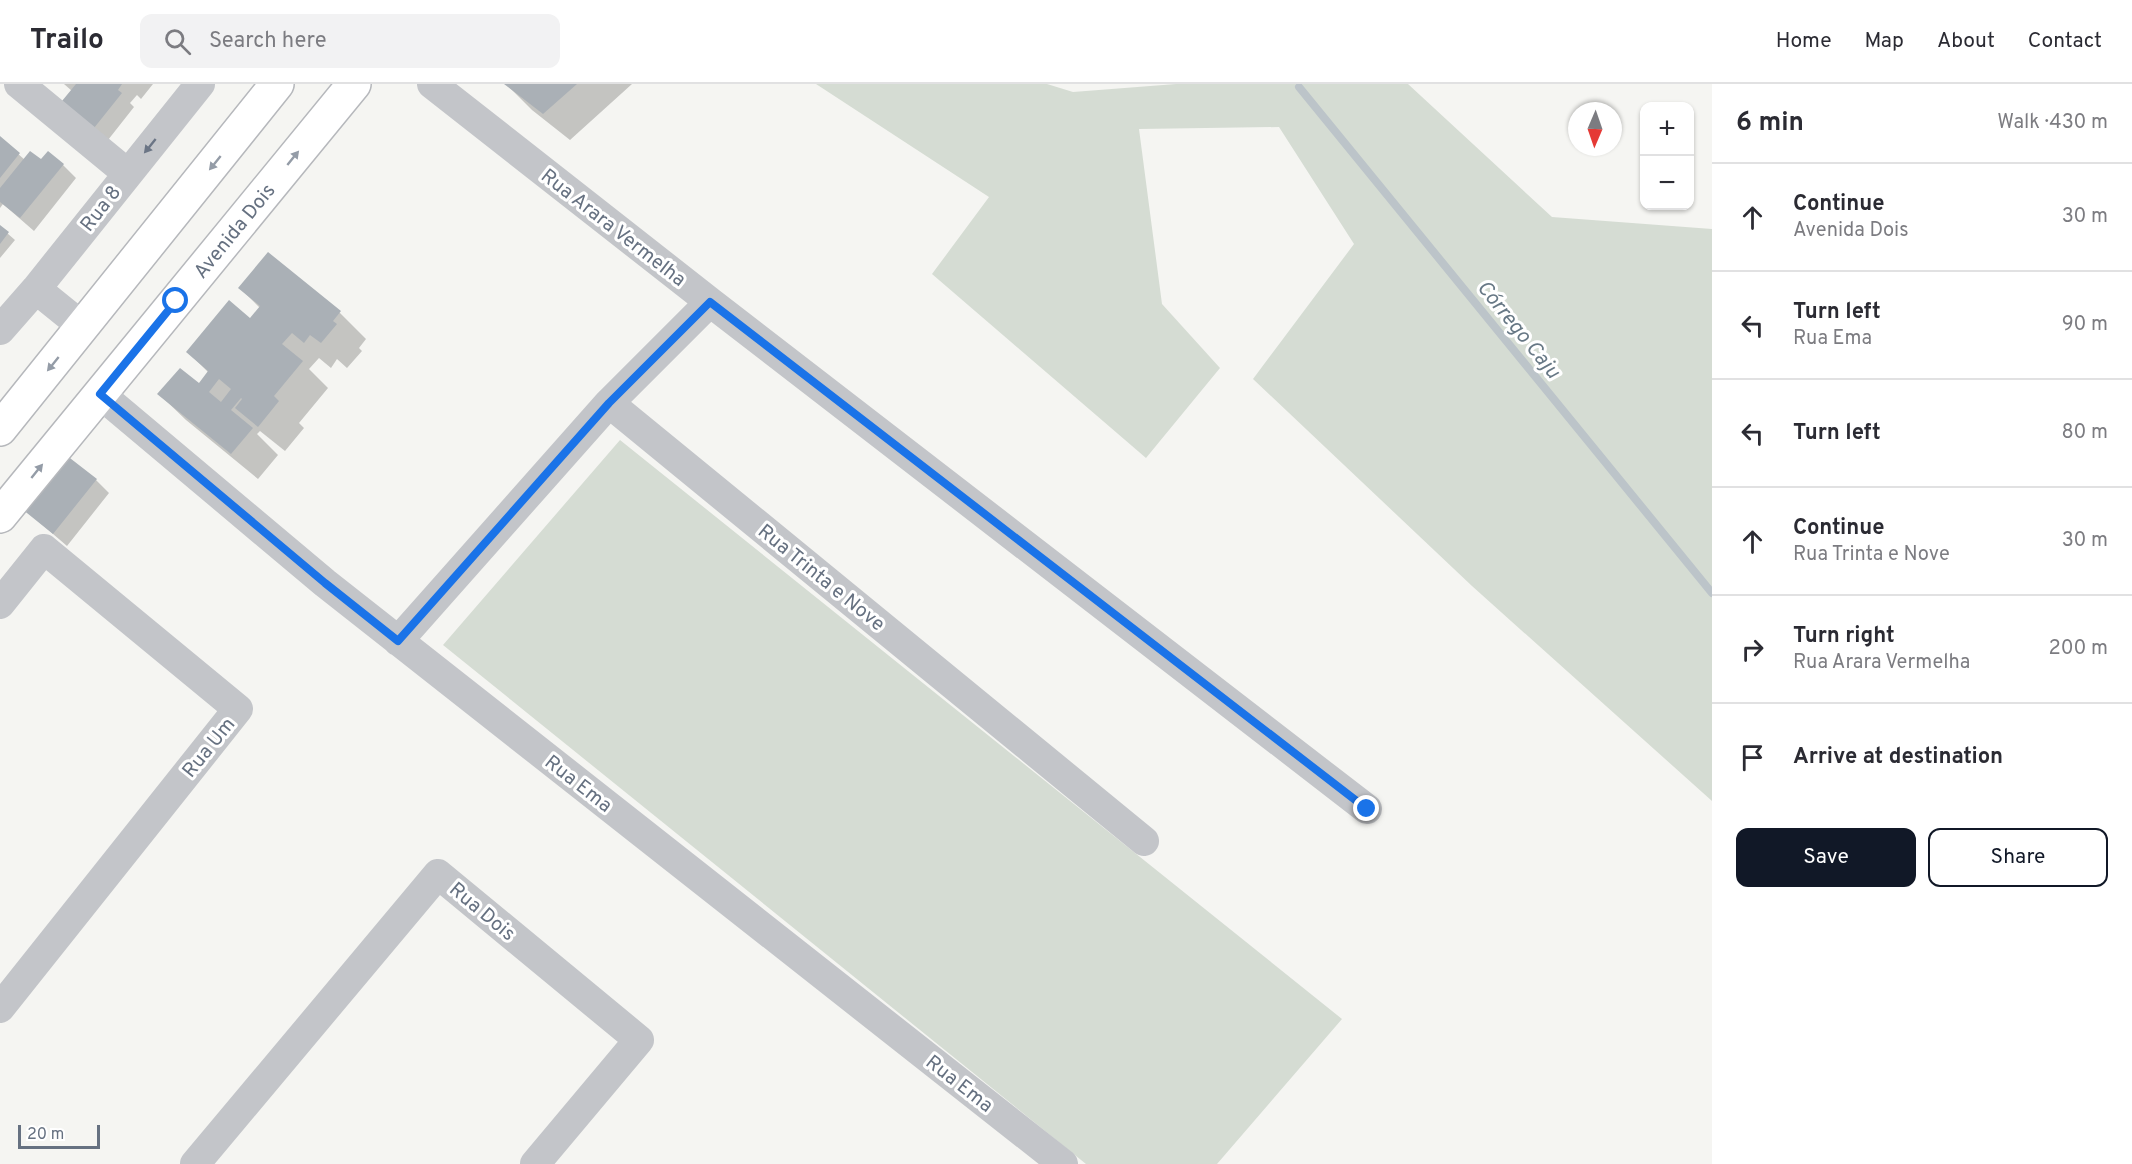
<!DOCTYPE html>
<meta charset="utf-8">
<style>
:root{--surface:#fff;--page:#f2f2f3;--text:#2b2b33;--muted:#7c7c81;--line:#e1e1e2;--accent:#111827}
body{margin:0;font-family:Overpass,sans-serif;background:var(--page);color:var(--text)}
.controls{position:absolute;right:18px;top:18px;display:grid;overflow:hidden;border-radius:12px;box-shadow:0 2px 4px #0004}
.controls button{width:54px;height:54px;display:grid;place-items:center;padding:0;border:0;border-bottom:2px solid var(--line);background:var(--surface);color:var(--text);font:30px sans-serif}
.compass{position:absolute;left:1568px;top:18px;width:54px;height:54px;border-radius:50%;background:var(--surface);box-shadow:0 2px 4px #0004;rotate:182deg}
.scale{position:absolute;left:18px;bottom:15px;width:82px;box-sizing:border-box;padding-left:6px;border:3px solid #667181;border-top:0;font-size:16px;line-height:21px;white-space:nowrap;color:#667181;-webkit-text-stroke:4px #fff;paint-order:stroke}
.stop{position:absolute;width:18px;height:18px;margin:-14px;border:4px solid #1a73e8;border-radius:50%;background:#fff}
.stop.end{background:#1a73e8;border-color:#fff;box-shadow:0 2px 6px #0008}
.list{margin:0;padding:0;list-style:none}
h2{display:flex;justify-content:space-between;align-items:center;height:78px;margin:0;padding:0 24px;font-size:26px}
h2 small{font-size:20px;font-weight:400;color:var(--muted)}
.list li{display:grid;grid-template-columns:39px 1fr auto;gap:18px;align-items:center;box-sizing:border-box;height:108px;padding:0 24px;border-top:2px solid var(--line)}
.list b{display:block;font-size:22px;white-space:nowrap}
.list p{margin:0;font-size:20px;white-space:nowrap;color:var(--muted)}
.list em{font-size:20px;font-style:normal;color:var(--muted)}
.actions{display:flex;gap:12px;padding:18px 24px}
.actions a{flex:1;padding:14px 0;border:2px solid var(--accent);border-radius:12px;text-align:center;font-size:21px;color:var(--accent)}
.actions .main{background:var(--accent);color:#fff}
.icon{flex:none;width:33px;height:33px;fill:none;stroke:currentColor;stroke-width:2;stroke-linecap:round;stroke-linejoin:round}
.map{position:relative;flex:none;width:1712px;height:1080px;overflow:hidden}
header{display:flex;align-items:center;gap:36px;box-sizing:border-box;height:84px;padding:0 30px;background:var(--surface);border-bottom:2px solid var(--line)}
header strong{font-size:28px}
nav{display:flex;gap:33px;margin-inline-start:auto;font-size:21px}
.search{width:420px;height:54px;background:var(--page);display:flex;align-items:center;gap:15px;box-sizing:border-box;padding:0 21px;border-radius:12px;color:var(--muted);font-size:22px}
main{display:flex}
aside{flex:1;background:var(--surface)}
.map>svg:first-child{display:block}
</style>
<header>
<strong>Trailo</strong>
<div class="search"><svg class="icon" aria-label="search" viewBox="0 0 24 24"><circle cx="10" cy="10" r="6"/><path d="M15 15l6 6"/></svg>Search here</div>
<nav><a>Home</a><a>Map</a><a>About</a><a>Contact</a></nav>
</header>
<main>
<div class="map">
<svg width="1712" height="1080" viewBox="0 0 1712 1080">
<rect width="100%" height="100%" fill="#f5f5f2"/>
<path fill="#d5dcd3" d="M816,0H1047L1073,8L1176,0H1408L1552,133L1712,145V717L1472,502L1253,295L1354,160L1279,43L1139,45L1162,220L1220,284L1146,374L932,190L989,113Z
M620,356L1342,935L1217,1080H1086L443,561Z"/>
<path fill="#0003" d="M64,0H153L141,15L137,11L130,19L134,23L108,56L77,31L72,7Z
M506,0H632L570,56L532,26Z
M0,54L25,76L63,81L76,94L34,147L3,120L0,124Z
M0,143L15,156L0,174Z
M269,170L340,229L366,255L359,264L362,267L347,284L337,275L331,284L319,274L309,285L328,304L299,339L304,344L285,367L260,347L257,350L278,371L258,395L186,336L159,310L199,301L209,289L188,268L250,236L260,224L240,204Z
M96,396L109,409L67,462L24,425Z"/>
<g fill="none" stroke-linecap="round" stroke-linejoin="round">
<path stroke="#bcc4c9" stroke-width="8" d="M1299,3L1712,509"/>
</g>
<path fill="#aab0b6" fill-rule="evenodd" d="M76,0H122L118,6L122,9L94,44L62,17Z
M504,0H577L543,30Z
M0,52L20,69L0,94Z
M30,67L41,75L48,67L64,80L20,134L0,118V104Z
M0,141L9,148L0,160Z
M268,168L341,227L333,237L337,240L321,259L310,251L304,259L292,249L282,260L303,277L274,312L279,317L258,343L235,324L242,315L241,314L231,326L253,344L231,370L157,310L180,284L199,299L208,287L186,268L229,216L250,234L260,222L238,204ZM219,295L231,305L221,318L209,308Z
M66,371L97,395L53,450L22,425Z"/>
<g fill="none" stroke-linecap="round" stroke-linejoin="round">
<g stroke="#b6b8bc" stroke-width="36">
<g id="major">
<path d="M0,345L277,0"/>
<path id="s1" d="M0,432L354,0"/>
</g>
</g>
<path stroke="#c3c5c9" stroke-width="30" d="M19,0L127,89
M432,0L710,218L1367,725
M36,205L83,243
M0,246L36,205L200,0
M100,310L325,499L1063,1080
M609,319L1144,757
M0,520L44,465L238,625L0,924
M398,557L609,319L710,218
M195,1080L438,790L639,956L535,1080"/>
<use href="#major" stroke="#fff" stroke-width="33"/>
</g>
<defs><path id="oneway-solid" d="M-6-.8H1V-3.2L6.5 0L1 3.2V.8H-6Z" transform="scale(1.5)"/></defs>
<use fill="#6b7585" href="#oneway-solid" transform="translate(150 62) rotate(129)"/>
<g fill="#949ca7">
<use href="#oneway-solid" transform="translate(293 74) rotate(-51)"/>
<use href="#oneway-solid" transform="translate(215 79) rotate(129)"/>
<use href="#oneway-solid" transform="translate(53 280) rotate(129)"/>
<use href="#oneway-solid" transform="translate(37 387) rotate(-51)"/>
</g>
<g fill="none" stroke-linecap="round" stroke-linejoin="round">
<path stroke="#1a73e8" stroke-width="8" d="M176,217L100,310L325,499L398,557L609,319L710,218L1367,725"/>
</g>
<g text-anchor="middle" stroke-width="6" stroke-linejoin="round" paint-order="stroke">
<g font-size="20" fill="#667181" stroke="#fff">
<text transform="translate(100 124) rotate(-52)" y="7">Rua 8</text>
<text transform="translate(614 143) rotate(38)" y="7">Rua Arara Vermelha</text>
<text dy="7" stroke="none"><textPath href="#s1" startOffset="369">Avenida Dois</textPath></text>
<text transform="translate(822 493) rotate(39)" y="7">Rua Trinta e Nove</text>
<text transform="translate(208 663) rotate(-51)" y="7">Rua Um</text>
<text transform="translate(579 699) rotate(38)" y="7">Rua Ema</text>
<text transform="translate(483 827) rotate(40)" y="7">Rua Dois</text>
<text transform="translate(960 999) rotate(38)" y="7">Rua Ema</text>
</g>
<g font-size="21" font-style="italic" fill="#677885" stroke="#fff">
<text transform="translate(1519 245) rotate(51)" y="7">Córrego Caju</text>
</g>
</g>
</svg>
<div class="controls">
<button>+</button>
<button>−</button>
</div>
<svg class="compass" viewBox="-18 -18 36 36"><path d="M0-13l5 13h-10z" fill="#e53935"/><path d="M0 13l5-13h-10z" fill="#7c7c81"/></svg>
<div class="scale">20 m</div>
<div class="stop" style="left:176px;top:217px"></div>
<div class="stop end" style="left:1367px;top:725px"></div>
</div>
<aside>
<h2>6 min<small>Walk · 430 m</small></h2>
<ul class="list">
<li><svg class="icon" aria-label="ahead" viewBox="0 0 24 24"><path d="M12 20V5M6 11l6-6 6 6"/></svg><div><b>Continue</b><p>Avenida Dois</p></div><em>30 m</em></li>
<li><svg class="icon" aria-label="left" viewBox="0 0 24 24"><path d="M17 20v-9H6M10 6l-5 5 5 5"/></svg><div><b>Turn left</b><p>Rua Ema</p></div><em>90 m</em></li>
<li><svg class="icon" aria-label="left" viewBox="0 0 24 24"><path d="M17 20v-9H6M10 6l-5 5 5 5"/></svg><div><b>Turn left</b></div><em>80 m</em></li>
<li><svg class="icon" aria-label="ahead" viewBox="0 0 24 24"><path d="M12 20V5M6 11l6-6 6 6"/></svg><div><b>Continue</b><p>Rua Trinta e Nove</p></div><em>30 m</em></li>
<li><svg class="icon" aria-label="right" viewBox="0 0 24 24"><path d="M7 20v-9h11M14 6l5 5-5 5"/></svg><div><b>Turn right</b><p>Rua Arara Vermelha</p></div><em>200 m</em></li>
<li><svg class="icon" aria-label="arrive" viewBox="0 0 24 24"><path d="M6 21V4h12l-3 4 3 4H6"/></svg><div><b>Arrive at destination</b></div></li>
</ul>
<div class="actions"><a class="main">Save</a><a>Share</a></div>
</aside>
</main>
